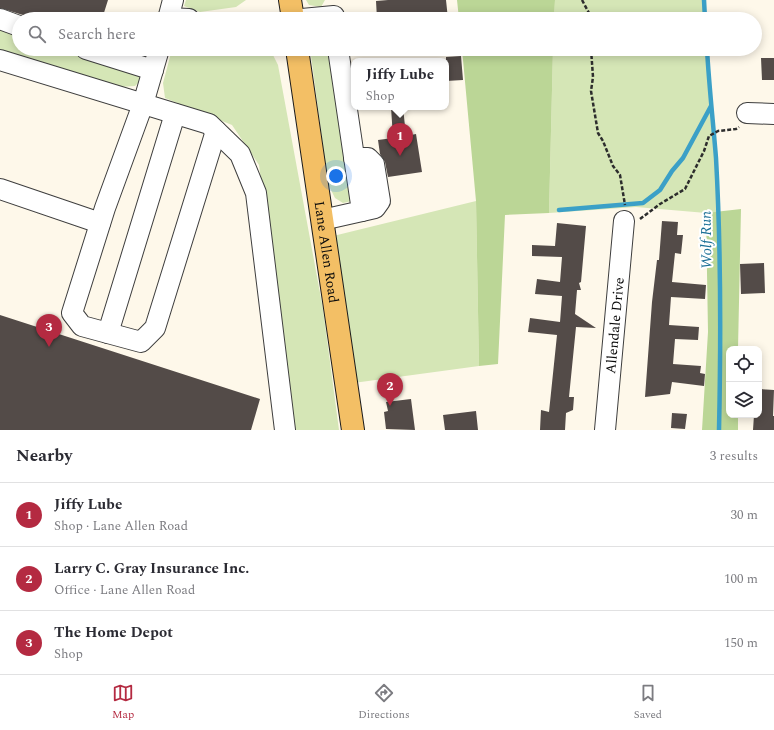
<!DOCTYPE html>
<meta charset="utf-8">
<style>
:root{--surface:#fff;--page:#f2f2f3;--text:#2b2b33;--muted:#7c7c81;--line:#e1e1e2;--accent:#b42a41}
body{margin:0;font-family:Spectral,serif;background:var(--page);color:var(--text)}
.controls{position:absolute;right:12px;bottom:12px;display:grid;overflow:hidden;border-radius:8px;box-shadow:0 2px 10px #0003}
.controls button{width:36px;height:36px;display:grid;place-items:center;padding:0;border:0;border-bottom:1px solid var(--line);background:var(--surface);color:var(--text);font:20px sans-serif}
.you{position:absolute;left:336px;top:176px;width:14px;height:14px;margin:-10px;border:3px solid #fff;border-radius:50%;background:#1a73e8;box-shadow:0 0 0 6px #1a73e833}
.badge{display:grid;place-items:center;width:26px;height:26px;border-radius:50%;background:var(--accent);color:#fff;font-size:13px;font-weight:700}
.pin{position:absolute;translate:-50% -33px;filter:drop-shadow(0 1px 2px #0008)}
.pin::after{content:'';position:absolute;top:21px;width:14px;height:12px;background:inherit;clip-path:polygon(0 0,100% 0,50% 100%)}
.popup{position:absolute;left:351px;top:58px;width:98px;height:52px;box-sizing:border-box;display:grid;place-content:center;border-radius:8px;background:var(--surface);filter:drop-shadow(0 1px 3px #0005);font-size:13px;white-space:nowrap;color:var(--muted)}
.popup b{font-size:15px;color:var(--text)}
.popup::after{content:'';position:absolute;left:50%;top:100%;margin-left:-8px;border:8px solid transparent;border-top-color:var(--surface)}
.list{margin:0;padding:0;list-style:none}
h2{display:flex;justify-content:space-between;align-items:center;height:52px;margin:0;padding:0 16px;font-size:17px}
h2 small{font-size:13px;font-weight:400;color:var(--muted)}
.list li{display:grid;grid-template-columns:26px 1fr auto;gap:12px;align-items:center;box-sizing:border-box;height:64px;padding:0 16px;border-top:1px solid var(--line)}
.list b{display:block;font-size:15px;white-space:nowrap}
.list p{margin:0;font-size:13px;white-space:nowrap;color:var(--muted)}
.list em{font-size:13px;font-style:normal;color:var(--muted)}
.icon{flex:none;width:22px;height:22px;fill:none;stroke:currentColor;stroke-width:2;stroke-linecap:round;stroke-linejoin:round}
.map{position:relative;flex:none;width:774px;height:430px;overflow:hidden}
.search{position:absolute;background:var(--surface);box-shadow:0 2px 10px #0003;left:12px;right:12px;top:12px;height:44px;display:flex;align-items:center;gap:10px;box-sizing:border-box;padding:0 14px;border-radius:22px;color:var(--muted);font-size:15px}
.sheet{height:244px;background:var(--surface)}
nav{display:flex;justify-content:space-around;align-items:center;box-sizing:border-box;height:56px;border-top:1px solid var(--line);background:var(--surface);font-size:11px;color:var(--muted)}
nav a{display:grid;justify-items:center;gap:2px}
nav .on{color:var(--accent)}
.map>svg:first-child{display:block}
</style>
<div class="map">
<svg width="774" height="430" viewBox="0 0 774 430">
<rect width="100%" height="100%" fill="#fef8ea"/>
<path fill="#d5e6b6" d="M186,0H246L236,7L200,12L184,6Z
M306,0H325L321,7L309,5Z
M555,0H705L706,19H554Z
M0,25L19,31V49H72L138,71L142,79L135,86L118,87L0,52Z
M176,49H270L278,65L323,309L339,430H293L259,165L232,125L165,98L163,83L171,53Z
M311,49H332L352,201L343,203L335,198L328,184L311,56Z
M553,49H708L718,214L636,207L549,213Z
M476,201L479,366L346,384L325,238Z"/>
<path fill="#bbd696" d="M457,0H555L554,19H459Z
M462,49H553L549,213L505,215L498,364L479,366L476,201Z
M741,209L738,349H729V415H738V430H702L708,332L706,213Z"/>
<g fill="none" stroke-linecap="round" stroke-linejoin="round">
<path stroke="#3ba0c7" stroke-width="4.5" d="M704,0L705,19
M707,49C709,85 713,121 716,158C721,248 721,339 719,430
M559,210L643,203L660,190L672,171L683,158L711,106"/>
</g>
<path fill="#534b48" d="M0,0H108L102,19H28L23,15L0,8Z
M388,0H446L448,19H377L376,1Z
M461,56L463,80L446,81V57Z
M761,58H774V80H762Z
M391,107H403L406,136L416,134L422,172L388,177L385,162L380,154L378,140L393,138Z
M662,221L678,222L677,235H683L681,254L675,253L672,282L706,285L705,299L671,297L669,325L699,327L698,340L675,339L673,364L701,366L700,373L705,374L704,386L672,382L670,394L645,397L652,302L657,260H659Z
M557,223L586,226L581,282L579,283L581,290H577L575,314L596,328L576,327L569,397H574L573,410L566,413L565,430H540L541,410L549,412L557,335L528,332L530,318L560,322L562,296L535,294L537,279L560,282L562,257L532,256V245L555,246Z
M764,263L765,293L741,294L740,264Z
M0,315L260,399L251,430H0Z
M759,389L774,390L773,416H774V430H753L754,415H759Z
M411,399L415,430L386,429L384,412L388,411L386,402Z
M476,411L478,430H445L443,415Z
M672,413L687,414L685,429L671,428Z"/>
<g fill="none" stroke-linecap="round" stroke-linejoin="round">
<g stroke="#3e3e3e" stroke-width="22">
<g id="minor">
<path d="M168,18L189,19"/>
<path d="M0,19L19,26"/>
<path d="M168,19L173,0"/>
<path d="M302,19L334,16V19"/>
<path d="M86,49L153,70"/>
<path d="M159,49L143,104L105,208L72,313L82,326L141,342L155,328L216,131"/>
<path d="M0,60L209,124L240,154L256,193L285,430"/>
<path d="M747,113L774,114"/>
<path d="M354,158H368L374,164L380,201L375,208L362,211"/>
<path d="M0,189L100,223"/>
<path d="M322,220L362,211L338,49"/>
<path d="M108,333L175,114"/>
<path id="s1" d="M605,430L624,221"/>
</g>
</g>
<g stroke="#1c1c1c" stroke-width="24">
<g id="major">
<path d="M290,0L293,19"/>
<path id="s2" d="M297,49L353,430"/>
</g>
</g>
<path stroke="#2d2d2d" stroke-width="2.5" stroke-dasharray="4 2" stroke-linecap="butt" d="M582,0L589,13V19
M591,49L593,77L591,91L598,133L603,141L613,166L620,175L625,205
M640,219L660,204L685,189L704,151L709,136L718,131L736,129L739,127"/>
<use href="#minor" stroke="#fff" stroke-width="20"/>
<use href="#major" stroke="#f3bf65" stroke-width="22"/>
</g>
<g text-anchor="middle" stroke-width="4" stroke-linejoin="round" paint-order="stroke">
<g font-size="14" fill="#0b0b0b" stroke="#fff">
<text dy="5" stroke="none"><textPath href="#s2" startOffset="205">Lane Allen Road</textPath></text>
<text dy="5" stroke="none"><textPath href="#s1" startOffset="105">Allendale Drive</textPath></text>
</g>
<g font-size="15" font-style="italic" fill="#1b6f96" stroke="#fff">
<text transform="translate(706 240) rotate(-91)" y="5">Wolf Run</text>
</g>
</g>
</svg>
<div class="controls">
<button><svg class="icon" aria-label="locate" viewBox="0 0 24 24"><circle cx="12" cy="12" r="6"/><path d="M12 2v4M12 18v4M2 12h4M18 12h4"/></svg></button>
<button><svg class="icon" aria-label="layers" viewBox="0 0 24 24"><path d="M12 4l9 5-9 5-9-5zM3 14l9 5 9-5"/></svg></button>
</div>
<div class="you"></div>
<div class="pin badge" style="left:400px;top:156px">1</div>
<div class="popup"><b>Jiffy Lube</b>Shop</div>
<div class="pin badge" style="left:390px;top:406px">2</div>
<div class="pin badge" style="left:49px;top:347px">3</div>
<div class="search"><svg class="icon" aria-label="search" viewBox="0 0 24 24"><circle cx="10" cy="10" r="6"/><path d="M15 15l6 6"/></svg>Search here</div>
</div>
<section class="sheet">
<h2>Nearby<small>3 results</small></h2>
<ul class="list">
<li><span class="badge">1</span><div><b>Jiffy Lube</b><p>Shop · Lane Allen Road</p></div><em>30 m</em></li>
<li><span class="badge">2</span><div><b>Larry C. Gray Insurance Inc.</b><p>Office · Lane Allen Road</p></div><em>100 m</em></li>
<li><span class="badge">3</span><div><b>The Home Depot</b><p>Shop</p></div><em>150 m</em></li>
</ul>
</section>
<nav>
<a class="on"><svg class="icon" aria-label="map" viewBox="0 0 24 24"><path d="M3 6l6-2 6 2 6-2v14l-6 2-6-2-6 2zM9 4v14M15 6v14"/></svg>Map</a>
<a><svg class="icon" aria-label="directions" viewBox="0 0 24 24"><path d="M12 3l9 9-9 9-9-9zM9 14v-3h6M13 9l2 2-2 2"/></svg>Directions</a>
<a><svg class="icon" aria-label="saved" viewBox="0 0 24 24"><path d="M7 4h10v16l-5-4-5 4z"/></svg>Saved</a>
</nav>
